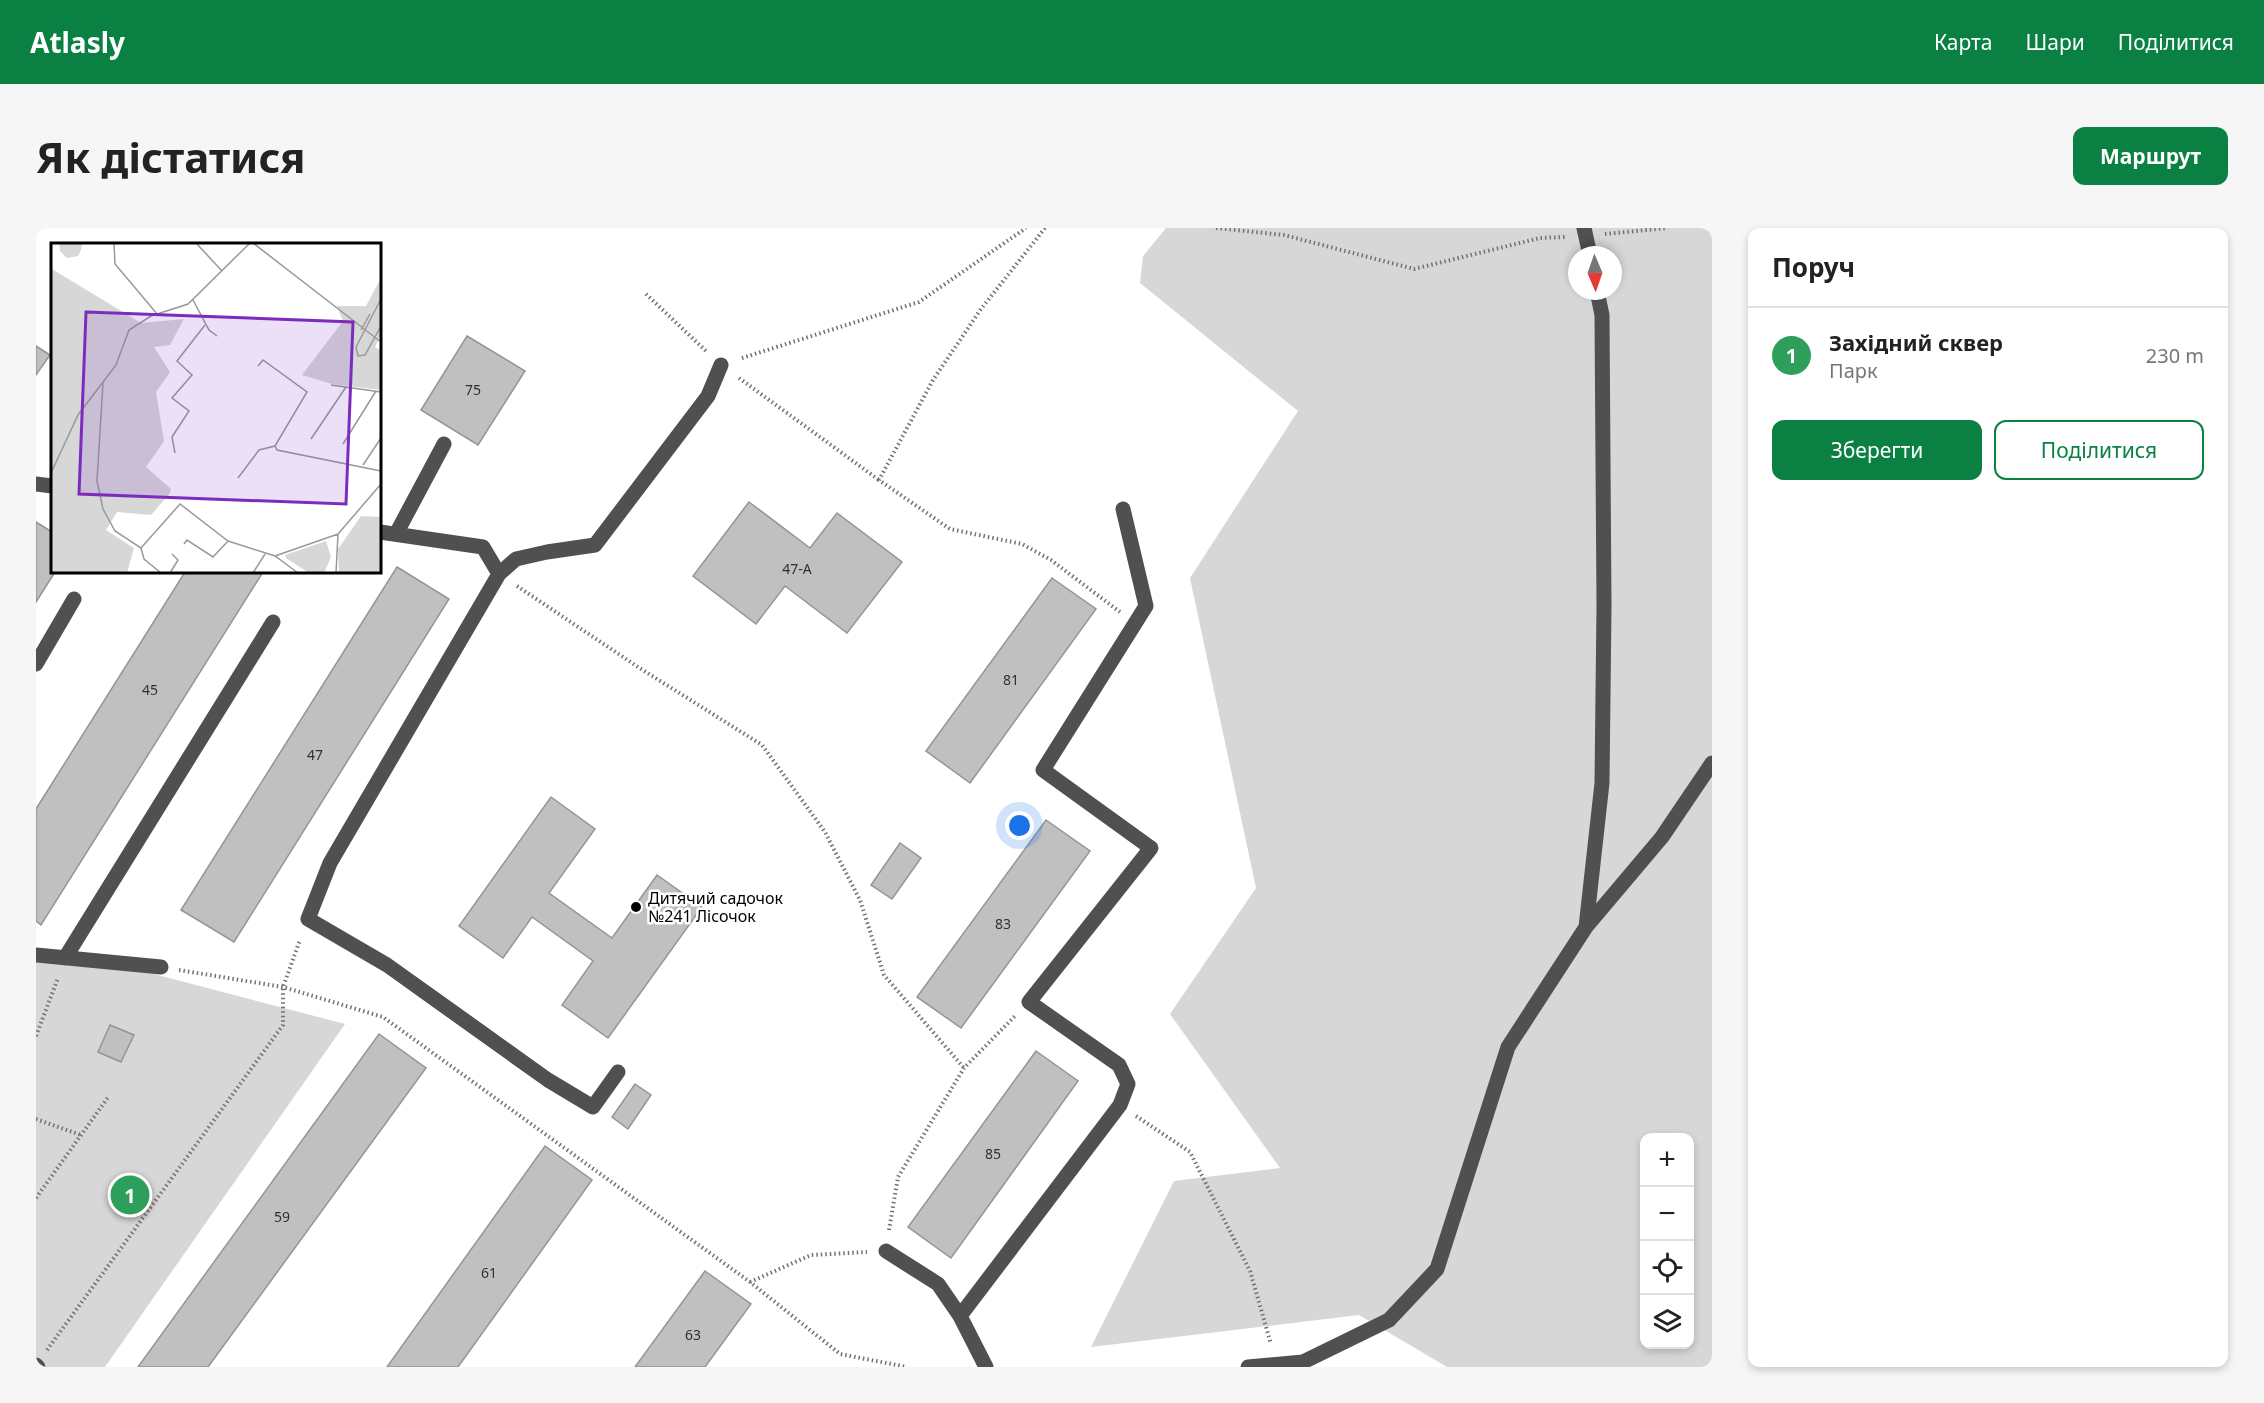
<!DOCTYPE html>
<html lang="uk">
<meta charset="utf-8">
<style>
:root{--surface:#fff;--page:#f6f6f6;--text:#222;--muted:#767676;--line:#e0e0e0;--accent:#0b8043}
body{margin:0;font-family:"Noto Sans",sans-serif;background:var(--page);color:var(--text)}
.controls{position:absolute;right:18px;bottom:18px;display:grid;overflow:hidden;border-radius:12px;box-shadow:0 3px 9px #0003}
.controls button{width:54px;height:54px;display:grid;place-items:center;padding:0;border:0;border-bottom:2px solid var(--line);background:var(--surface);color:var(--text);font:30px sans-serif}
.compass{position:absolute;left:1532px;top:18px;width:54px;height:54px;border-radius:50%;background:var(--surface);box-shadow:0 3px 9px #0003;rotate:178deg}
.you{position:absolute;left:984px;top:598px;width:21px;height:21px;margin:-15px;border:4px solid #fff;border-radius:50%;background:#1a73e8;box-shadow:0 0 0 9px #1a73e833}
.badge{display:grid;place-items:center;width:39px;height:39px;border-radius:50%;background:var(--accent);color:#fff;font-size:20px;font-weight:700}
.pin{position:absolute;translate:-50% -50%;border:3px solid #fff;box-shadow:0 2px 6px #0006}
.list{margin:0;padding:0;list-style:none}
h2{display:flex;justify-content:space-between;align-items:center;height:78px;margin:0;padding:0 24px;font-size:26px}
h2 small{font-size:20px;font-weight:400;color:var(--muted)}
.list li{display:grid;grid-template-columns:39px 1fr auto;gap:18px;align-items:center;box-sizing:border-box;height:96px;padding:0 24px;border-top:2px solid var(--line)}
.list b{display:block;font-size:22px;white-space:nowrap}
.list p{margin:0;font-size:20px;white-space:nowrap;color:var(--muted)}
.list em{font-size:20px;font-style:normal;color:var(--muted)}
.actions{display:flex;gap:12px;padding:18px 24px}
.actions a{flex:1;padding:14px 0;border:2px solid var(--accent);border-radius:12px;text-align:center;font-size:21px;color:var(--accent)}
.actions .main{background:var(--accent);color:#fff}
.icon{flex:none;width:33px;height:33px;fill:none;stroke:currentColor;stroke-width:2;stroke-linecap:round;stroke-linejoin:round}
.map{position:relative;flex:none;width:1676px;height:1139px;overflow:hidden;border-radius:12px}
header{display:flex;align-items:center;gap:36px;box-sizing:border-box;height:84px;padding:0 30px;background:var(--accent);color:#fff}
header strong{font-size:28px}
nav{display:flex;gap:33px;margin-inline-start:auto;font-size:21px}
.intro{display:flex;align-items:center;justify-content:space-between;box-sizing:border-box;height:144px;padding:0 36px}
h1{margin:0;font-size:42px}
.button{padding:15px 27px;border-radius:12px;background:var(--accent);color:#fff;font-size:21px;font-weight:700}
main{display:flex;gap:36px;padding:0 36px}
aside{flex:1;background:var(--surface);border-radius:12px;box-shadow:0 3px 9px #0003}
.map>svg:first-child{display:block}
</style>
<header>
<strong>Atlasly</strong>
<nav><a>Карта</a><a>Шари</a><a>Поділитися</a></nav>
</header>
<div class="intro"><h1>Як дістатися</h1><a class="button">Маршрут</a></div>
<main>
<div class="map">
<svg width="1676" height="1139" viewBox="0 0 1676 1139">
<rect width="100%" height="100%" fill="#fff"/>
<path fill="#d7d7d7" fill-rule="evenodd" d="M1130,0H1676V1139H1411L1323,1087L1055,1119L1138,953L1244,940L1134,786L1220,660L1154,350L1262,183L1104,55L1107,28ZM1541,27H1577V63H1541ZM1608,910H1654V1116H1608Z
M0,734L114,745L309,796L69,1139H0Z"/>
<path fill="#c0c0c0" stroke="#949494" stroke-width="1.5" d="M431,108L489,143L442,217L385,182Z
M0,118L14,127L0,147Z
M713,274L774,320L801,285L866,334L811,405L749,358L720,396L657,348Z
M0,294L16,304V344H19L0,374Z
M361,339L413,371L198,714L145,682Z
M149,344H227L5,697L0,693V581Z
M1016,350L1060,381L934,555L890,523Z
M515,569L559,601L513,665L576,710L621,647L666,679L572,810L526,777L557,733L496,689L467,730L423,698Z
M1010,592L1054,623L925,800L881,769Z
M864,615L885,630L856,671L835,657Z
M74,797L98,807L85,834L62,824Z
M343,806L390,840L172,1139H102Z
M1000,823L1042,853L915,1030L872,999Z
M599,856L615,867L592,901L576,889Z
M509,918L556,952L422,1139H351Z
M669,1043L715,1076L669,1139H599Z"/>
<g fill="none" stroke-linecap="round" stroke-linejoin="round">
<path stroke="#727272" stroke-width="4" stroke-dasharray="1.5 3" stroke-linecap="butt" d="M1009,0L945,81L897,152L843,252L914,301L986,316L1015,332L1084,384
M1180,0L1248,7L1378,41L1504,10L1529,9
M1569,6L1631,0
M610,66L671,124
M706,130L883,74L990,0
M703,150L843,252
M481,358L602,439L726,517L789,604L824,672L848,747L928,840
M143,742L247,759L347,789L714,1054L804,1126L871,1139
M0,808L22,750
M1100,888L1154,924L1214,1043L1235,1116
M0,891L45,907
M0,970L73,868
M853,1002L862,949L928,840L979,788
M714,1054L775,1027L831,1024
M11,1122L247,797V759L264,712"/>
<path stroke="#505050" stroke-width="15" d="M1548,0L1554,27
M0,256L16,258
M344,304L447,319L463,346
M360,306L408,216
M0,436L38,371
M1550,699L1566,555L1568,378L1566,87L1561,63
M0,727L125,739
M29,730L237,394
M582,844L557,879L512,852L351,737L272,691L294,635L463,346L480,331L511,324L559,317L672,168L685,137
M850,1023L902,1056L924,1088L950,1139
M924,1088L1084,877L1092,856L1083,837L993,774L1115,620L1007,542L1110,378L1087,281
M0,1137L2,1139
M1212,1139L1267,1134L1353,1092L1401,1041L1472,819L1550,699L1626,609L1676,535"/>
</g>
<circle fill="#000" stroke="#fff" stroke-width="2" cx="600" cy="679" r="6"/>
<g text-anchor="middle" stroke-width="5" stroke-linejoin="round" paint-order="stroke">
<g font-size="14" fill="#303030">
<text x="437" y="167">75</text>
<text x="761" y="346">47-А</text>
<text x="975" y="457">81</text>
<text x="114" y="467">45</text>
<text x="279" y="532">47</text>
<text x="967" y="701">83</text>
<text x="957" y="931">85</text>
<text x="246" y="994">59</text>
<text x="453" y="1050">61</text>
<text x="657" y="1112">63</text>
</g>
<g font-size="16" fill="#000" stroke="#fff" text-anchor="start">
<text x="612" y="676">Дитячий садочок<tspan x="612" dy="18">№241 Лісочок</tspan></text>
</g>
</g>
<g transform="translate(15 15)">
<rect width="330" height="330" fill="#fff"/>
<path d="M0,0L1,26L90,80L133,76L119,102L103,104L119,129L105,149L113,198L95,224L120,246L119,250L100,272L66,269L55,287L83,305L76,330H0ZM8,0H31L30,7L27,13L16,15L9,8ZM330,35V92L324,104L330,108V147L281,141L251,132L292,78L286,63H315ZM310,273L330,274V330H288L287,306ZM275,298L280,314L273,330H258L235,315L234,312Z" fill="#d7d7d7"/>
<path fill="none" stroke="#999" stroke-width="1.5" d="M63,0L64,21L107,72M145,0L171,28M202,0L330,99M330,56L305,104L307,113L314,112L330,83M142,57L158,87L166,93M310,87L319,71M52,140L46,238L52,266L64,288L90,305L93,316L110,330M280,142L330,149M260,196L295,144M292,201L325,148M224,203L226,207L330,228M124,210L121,194L138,168L121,155L141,132L126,118L154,82M312,222L330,195M0,230L27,172L65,122L78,87L100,73L137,61L199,0M187,235L208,207L224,203L256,149L212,117L207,123M133,301L136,297L162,314L177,298M90,305L129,261L177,298L224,313L247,330M224,313L287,291M119,330L127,317L121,311M202,330L214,311M285,330L287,291L330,241"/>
<path fill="#7b2cbf" fill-opacity="0.15" stroke="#7b2cbf" stroke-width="3" d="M35,69L302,79L295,261L28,251Z"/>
<rect width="330" height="330" fill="none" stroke="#000" stroke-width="3"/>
</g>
</svg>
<div class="controls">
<button>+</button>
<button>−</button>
<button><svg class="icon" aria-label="locate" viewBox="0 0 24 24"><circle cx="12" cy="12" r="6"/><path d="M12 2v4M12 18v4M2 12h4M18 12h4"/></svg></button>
<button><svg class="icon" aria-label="layers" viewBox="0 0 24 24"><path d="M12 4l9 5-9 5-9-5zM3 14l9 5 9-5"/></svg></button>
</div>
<svg class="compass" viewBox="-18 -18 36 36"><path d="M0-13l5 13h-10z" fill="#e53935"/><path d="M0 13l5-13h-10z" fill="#767676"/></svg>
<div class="you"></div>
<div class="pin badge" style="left:94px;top:967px;background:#2e9e5b">1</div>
</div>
<aside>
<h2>Поруч<small></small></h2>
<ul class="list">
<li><span class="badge" style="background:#2e9e5b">1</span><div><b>Західний сквер</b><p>Парк</p></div><em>230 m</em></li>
</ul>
<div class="actions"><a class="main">Зберегти</a><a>Поділитися</a></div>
</aside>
</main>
